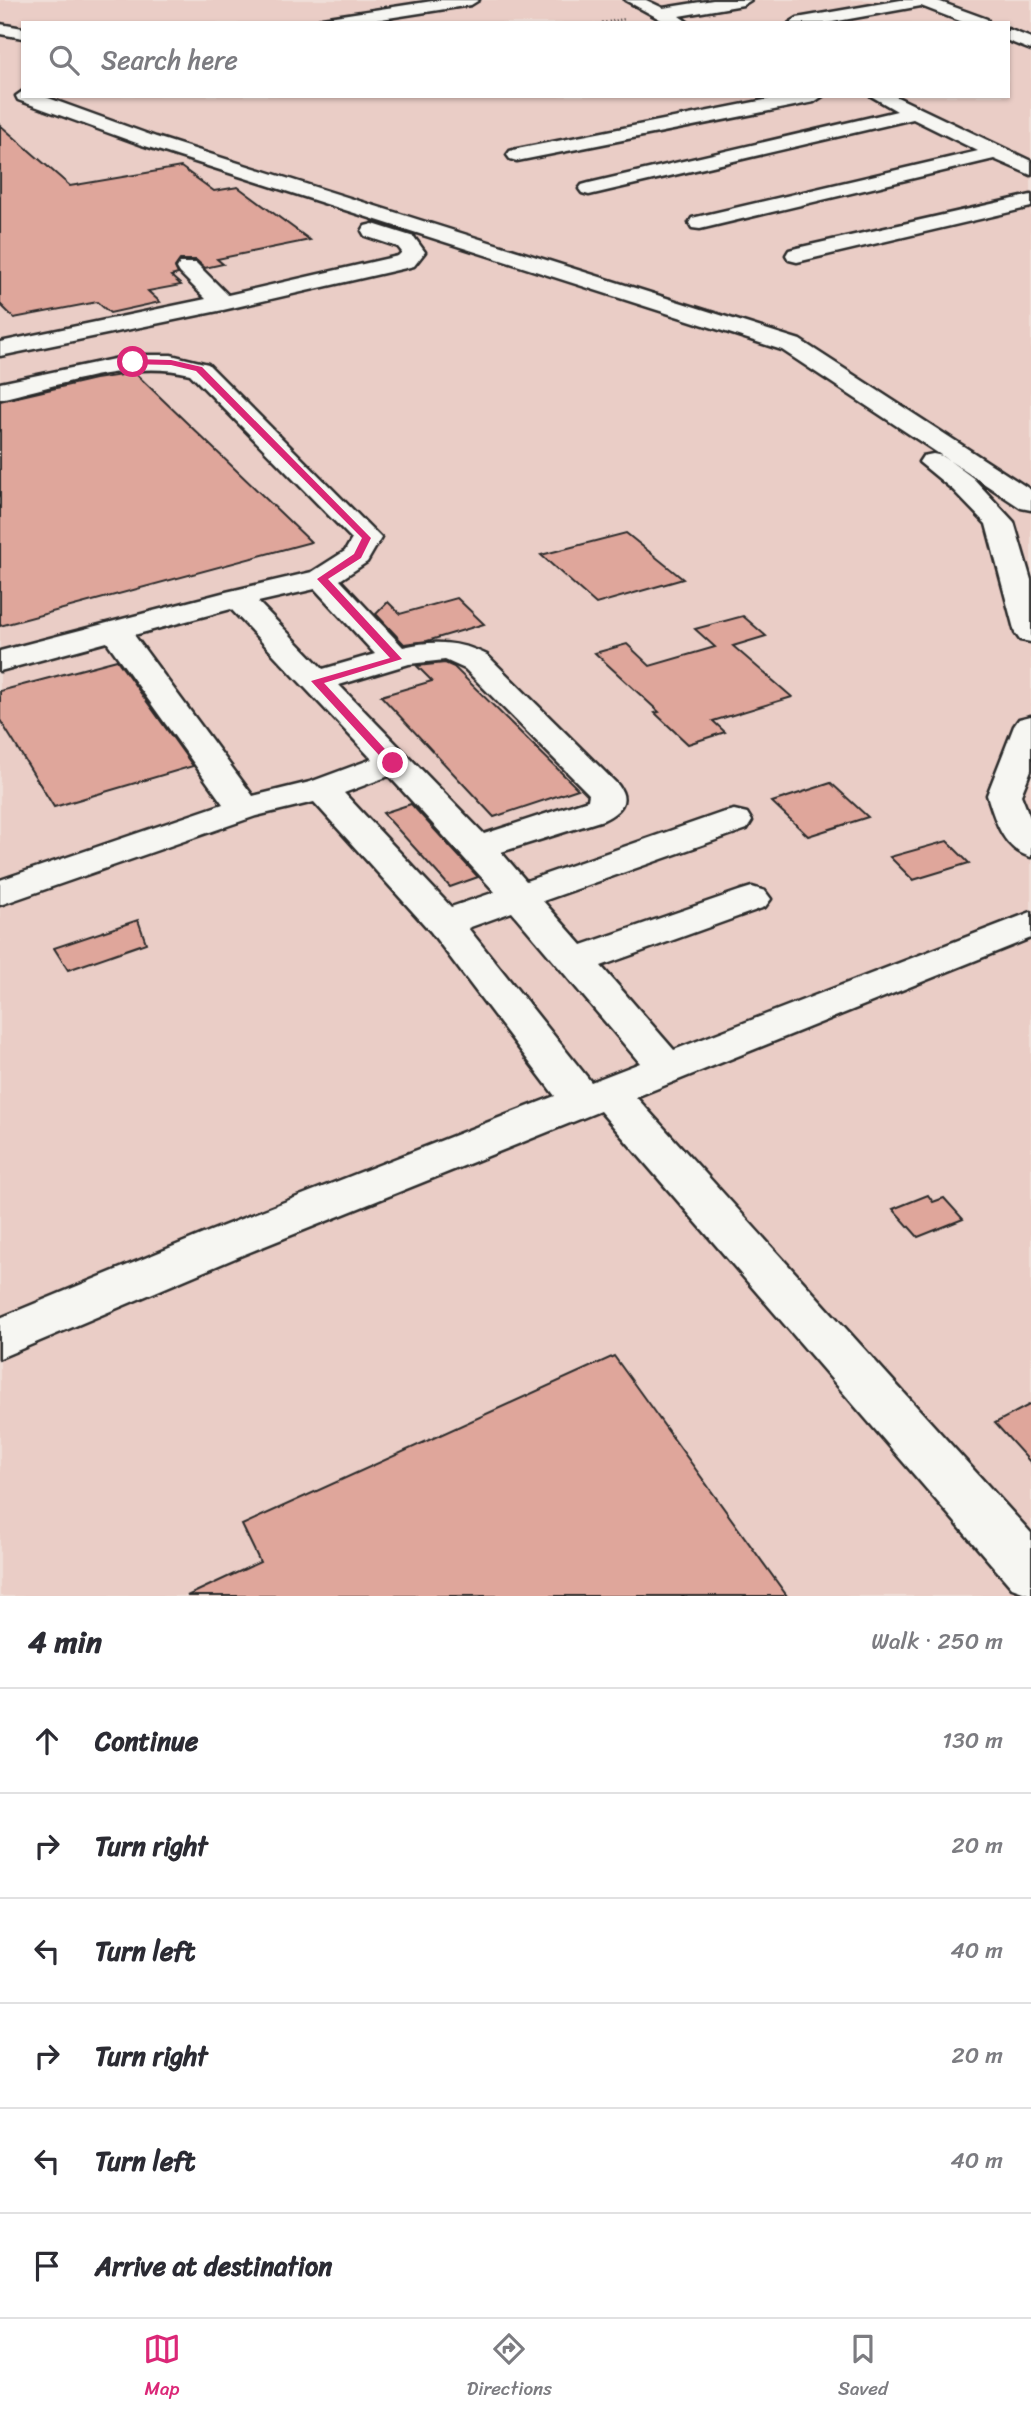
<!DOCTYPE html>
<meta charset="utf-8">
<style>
:root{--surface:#fff;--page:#f7f7f7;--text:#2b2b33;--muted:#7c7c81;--line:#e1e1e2;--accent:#db2777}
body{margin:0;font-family:Sriracha,sans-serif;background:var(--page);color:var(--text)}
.stop{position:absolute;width:21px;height:21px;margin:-16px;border:5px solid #db2777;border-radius:50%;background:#fff}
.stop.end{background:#db2777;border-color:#fff;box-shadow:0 2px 7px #0008}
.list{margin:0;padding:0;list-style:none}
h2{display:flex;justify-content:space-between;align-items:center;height:91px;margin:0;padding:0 28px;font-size:30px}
h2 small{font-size:23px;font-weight:400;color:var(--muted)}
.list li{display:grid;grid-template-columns:46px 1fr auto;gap:21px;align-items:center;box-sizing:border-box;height:105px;padding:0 28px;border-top:2px solid var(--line)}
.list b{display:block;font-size:26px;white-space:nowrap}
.list em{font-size:23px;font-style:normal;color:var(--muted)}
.icon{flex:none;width:38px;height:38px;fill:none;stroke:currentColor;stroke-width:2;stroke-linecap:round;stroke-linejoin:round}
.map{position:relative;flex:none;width:1031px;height:1596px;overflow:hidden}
.search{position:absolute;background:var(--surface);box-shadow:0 2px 5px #0004;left:21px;right:21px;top:21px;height:77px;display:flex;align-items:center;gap:18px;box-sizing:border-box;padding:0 24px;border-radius:0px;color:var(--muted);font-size:26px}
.sheet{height:721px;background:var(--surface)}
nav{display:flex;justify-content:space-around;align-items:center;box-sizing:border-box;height:98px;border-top:2px solid var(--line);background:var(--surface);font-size:19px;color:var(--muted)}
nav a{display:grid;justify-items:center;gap:4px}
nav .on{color:var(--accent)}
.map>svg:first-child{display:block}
</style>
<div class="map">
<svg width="1031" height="1596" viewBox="0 0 1031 1596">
<rect width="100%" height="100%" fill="#efded8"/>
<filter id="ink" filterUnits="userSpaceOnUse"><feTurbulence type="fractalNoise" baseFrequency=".0143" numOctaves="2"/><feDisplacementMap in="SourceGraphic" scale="14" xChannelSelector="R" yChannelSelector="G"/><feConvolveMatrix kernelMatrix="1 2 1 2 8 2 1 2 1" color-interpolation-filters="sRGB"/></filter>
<g filter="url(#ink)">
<path fill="#eacdc6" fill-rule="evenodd" d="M0,0H1031V1596H0ZM23,23H1008V96H23Z"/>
<path fill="#dfa69b" stroke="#2b2b2b" stroke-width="2" d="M0,125L70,186L181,167L214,191L238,187L310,240L217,259L223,264L205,268L196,260H180L175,267L178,274L171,276L181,285L148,291L160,302L110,313L97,302L14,318L0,304Z
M135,373L311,542L0,626V401L95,379Z
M626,533L683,579L596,604L541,555Z
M457,598L484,624L427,641L404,644L376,614L388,602L400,614Z
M743,616L766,636L733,646L792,697L713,721L725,732L688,744L655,713L659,712L595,653L627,644L650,666L715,647L695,629Z
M117,660L193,766L54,807L0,720V691Z
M445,663L454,667L578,789L494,817L381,696L432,681L417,666Z
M831,783L868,817L808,836L772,802Z
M411,804L478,877L450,887L383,813Z
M947,841L969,863L913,880L890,857Z
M138,920L146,943L68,970L54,948Z
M928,1195L933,1202L944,1198L963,1219L918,1237L893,1209Z
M614,1356L787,1596H187L260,1562L242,1525Z
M1031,1404V1463L995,1423Z"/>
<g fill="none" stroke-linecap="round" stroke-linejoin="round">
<g stroke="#2b2b2b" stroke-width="5">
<path id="minor" d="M439,0H479L471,5L356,23H314L322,18Z
M625,0H646L663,8L713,0H751L743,5L679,16L689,23H667Z
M901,0H935L987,19L989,23H965L921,6L827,23H789L797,18Z
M0,24L23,28V38L0,34Z
M1008,29L1031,38V50L1008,41Z
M23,91V96H43L156,137L800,340L1031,490V510L1021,508L782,350L142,145L18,100L16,96Z
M785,96H823L814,102L517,161L510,159L507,155L510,151L517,149Z
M871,96H895L1031,161V175L994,159L700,229L692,228L689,223L692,218L978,151L913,119L589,195L582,193L579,189L582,185L589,183L897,111Z
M1031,195V207L797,262L789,260L786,255L789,250L797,248Z
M373,224L414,237L425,252L414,266L406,268L223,310L0,356V342L206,299L180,273L177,268L180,263H196L228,295L398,256L402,252L398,247L365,236L362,231L365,226Z
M133,355H171L208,364L381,538L367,562L340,580L403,647C434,640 459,641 487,655L618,785C631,802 619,812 603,820L501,852L526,881L721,813L734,810L747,813L752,821L747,829L543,901L582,945L739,891L752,887L765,891L771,899L765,907L601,966L674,1050L1031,912V938L636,1097L1031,1533V1595L1012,1588L600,1111L240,1256L0,1358V1318L208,1232L555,1096L431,932L314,802L256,816L0,905V880L223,804L107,642L0,671V651L226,592L312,572L345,551L352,539L190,374C131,359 59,386 0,399V383ZM315,589L375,654L323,669L258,602ZM231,609L372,759L310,782L253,796L134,635ZM445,660L465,669L589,794L588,800L484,834L339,685L409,664ZM389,776L495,892L451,907L344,793ZM512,912L640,1063L591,1082L468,928Z
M933,454L943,456L973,478L1014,522L1031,580V642L1020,640L1015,633L986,524L953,490L919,462L923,456Z
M1031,716V770L1021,795L1031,820V857C1003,850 995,820 987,795L1014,726L1019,719Z"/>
</g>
<path stroke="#2b2b2b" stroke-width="2.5" stroke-dasharray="1 2.5" stroke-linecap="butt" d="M602,23L625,19"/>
<use href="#minor" fill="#f6f6f2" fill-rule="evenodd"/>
</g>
</g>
<path fill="#db2777" d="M133,359L171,360L202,367L371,538L361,558L328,579L402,659L324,683L396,761V766H389L311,681L390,658L317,579L354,554L362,538L196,371L171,365L130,364Z"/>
</svg>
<div class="stop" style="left:133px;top:362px"></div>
<div class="stop end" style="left:393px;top:763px"></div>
<div class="search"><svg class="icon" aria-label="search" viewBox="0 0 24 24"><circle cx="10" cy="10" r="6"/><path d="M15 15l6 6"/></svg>Search here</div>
</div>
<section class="sheet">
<h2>4 min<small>Walk · 250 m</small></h2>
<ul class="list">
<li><svg class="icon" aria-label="ahead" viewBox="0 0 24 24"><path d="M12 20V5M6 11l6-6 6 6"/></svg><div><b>Continue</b></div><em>130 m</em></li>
<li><svg class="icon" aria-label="right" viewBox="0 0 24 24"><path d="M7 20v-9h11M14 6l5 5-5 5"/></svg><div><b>Turn right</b></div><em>20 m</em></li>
<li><svg class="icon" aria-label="left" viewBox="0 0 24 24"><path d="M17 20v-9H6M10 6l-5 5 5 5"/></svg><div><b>Turn left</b></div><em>40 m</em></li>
<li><svg class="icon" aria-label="right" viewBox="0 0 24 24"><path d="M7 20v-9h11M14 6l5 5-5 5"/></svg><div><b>Turn right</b></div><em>20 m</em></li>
<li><svg class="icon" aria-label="left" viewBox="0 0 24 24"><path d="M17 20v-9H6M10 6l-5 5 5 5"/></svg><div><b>Turn left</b></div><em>40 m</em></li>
<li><svg class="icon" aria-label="arrive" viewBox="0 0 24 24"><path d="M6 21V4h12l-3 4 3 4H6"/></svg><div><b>Arrive at destination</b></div></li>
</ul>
</section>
<nav>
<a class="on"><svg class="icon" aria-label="map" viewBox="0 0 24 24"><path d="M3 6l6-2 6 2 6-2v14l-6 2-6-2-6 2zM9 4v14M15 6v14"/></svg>Map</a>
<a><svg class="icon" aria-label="directions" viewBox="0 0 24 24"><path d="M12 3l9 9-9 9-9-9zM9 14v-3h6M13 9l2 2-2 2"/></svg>Directions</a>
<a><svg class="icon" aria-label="saved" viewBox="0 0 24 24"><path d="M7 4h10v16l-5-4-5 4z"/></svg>Saved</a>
</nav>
